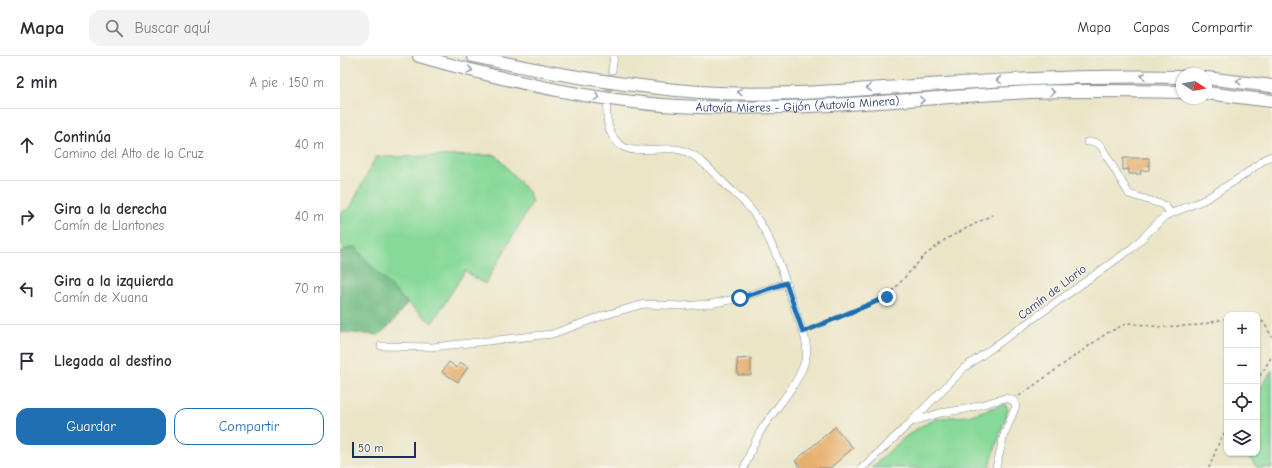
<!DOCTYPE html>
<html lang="es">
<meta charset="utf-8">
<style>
:root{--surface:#fff;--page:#f2f2f3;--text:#2b2b33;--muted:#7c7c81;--line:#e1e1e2;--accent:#1f6fb2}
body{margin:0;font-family:"Comic Neue",sans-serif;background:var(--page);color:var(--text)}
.controls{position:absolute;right:12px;bottom:12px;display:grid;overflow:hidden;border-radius:8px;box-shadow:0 1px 3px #0004}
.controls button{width:36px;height:36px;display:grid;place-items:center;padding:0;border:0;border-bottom:1px solid var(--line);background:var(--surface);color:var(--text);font:20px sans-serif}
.compass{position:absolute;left:836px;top:12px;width:36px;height:36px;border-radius:50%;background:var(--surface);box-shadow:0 1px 3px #0004;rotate:101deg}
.scale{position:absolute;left:12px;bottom:10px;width:64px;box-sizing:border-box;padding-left:4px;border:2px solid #1b2f5e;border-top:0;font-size:11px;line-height:14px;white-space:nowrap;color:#1b2f5e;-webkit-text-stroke:3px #f7f3e8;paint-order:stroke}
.stop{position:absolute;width:12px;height:12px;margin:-9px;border:3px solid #1f6fb2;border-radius:50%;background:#fff}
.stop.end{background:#1f6fb2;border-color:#fff;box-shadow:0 1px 4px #0008}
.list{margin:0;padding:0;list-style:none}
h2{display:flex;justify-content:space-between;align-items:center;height:52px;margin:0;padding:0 16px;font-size:17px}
h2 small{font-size:13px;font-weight:400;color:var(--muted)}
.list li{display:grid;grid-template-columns:26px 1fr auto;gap:12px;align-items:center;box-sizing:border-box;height:72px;padding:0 16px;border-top:1px solid var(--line)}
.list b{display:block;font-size:15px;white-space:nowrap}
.list p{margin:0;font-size:13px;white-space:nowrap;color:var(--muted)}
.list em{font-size:13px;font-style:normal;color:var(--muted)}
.actions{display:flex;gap:8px;padding:12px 16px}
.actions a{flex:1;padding:9px 0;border:1px solid var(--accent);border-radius:12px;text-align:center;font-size:14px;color:var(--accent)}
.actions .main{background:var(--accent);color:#fff}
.icon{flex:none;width:22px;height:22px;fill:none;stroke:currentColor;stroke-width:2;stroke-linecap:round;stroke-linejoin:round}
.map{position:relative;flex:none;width:932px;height:412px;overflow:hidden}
header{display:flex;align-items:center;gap:24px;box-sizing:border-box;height:56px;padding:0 20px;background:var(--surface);border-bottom:1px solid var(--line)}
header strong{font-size:19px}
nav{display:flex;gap:22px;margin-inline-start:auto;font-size:14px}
.search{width:280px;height:36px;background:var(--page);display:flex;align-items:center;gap:10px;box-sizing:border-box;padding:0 14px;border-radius:12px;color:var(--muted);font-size:15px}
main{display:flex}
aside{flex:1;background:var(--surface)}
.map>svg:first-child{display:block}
</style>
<header>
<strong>Mapa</strong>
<div class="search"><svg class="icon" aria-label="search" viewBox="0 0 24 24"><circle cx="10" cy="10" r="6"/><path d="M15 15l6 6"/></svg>Buscar aquí</div>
<nav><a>Mapa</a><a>Capas</a><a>Compartir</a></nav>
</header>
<main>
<aside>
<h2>2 min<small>A pie · 150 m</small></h2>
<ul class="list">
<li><svg class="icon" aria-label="ahead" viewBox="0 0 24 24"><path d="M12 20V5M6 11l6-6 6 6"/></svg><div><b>Continúa</b><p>Camino del Alto de la Cruz</p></div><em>40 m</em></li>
<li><svg class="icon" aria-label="right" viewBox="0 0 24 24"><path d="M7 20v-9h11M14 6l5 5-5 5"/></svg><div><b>Gira a la derecha</b><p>Camín de Llantones</p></div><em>40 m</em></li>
<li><svg class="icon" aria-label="left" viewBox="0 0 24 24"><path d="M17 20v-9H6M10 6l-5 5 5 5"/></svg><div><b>Gira a la izquierda</b><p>Camín de Xuana</p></div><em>70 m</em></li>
<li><svg class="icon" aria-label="arrive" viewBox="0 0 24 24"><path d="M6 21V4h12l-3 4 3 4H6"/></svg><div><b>Llegada al destino</b></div></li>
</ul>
<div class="actions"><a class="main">Guardar</a><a>Compartir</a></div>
</aside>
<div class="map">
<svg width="932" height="412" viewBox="0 0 932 412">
<rect width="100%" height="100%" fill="#f7f3e8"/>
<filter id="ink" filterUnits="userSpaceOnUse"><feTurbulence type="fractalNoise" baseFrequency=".025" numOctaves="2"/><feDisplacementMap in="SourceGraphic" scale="8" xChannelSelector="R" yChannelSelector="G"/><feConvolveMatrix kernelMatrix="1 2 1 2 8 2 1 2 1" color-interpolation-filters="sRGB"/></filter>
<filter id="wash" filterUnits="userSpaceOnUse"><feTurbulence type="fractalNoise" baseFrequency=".012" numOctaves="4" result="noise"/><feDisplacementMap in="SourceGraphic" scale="16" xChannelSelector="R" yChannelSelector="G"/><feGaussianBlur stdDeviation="0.9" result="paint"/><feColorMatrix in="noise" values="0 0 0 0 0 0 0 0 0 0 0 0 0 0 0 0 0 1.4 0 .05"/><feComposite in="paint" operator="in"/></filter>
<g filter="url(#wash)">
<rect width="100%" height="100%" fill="#ebe5c7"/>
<path fill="#87d999" stroke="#51847c" d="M156,99L189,137L192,147L145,228L125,215L92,267C65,246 35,220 16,191L5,194L0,186V157L10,152L36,101Z
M932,314V412H918L911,405L907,397H917V337Z
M665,348L668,353L650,409L648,412H531L565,381L581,370L599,362L628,360Z"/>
<path fill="#6db981" stroke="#447470" d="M16,191L22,200L67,247L52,267L39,279L0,276V195Z"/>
<g id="blocks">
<path fill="#e7af6d" d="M783,102H809V114L800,115L801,118H789V113L783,114Z
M411,302V319H398L397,303Z
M109,306L117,312L120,306L128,311L118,326L102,316Z
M495,371L513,392L490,412H461L455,405Z"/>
</g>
</g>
<g filter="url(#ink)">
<use href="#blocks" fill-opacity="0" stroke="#838a92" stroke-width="1"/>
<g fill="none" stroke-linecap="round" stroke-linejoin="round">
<path stroke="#c1c1b2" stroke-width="7" stroke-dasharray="7 3.5" stroke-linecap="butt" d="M267,46L272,14"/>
<g stroke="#838a92" stroke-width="8">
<path id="minor" d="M272,14L274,0
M267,52C266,67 269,81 282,90C295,100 326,87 347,96C361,102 371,115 382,125C391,135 404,144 412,155C435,186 444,221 456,257C461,271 469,286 466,301C460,328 434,353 420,376C414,387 409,400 404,412
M747,86H755L761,90L789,138L824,149L831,157
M41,290L93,291L212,278L265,259L304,248L341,250L370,248L400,242L446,227
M572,366L600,357L626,353L665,342L673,344L676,350L664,379L656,412
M522,412L570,367L624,312L791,193L825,160L864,144L901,121L925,103L932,100"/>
</g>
<g stroke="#838a92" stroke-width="14">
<g id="motorway">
<path id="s1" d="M79,0C170,26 264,48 359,51C470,55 581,41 691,36C741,34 792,35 842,36"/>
<path d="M133,0C207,17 283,30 359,36C435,41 512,34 588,29C673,23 757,19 842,21"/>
<path d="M866,22L932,30"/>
<path d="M866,37L932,45"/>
</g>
</g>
<path stroke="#838a92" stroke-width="1.5" stroke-dasharray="3 3" stroke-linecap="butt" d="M900,259H901
M917,261L924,267L932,281
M471,273L547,241L584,200L606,183L652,159
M917,325L932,300
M679,340L767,277L788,267L821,271L860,269L887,262
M869,412L880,384L887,373"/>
<use href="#minor" stroke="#fff" stroke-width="7"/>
<use href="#motorway" stroke="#fff" stroke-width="12"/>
</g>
<defs><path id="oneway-chevron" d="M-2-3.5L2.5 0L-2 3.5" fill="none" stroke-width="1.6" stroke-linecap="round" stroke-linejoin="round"/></defs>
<g stroke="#8d97ae">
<use href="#oneway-chevron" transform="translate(130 14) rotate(14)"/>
<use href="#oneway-chevron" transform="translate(803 20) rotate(-179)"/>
<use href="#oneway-chevron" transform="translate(659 24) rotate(176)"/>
<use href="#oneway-chevron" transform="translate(899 25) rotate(-173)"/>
<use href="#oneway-chevron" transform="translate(529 32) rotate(176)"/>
<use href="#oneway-chevron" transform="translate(400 36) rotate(-179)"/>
<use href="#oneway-chevron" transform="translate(712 36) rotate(-1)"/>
<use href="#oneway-chevron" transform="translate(257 41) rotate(9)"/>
<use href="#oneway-chevron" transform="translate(582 44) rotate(-4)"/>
</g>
</g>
<g fill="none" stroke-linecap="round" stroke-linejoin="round" filter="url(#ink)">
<path stroke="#1f6fb2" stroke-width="5" d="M400,242L446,227L463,276L547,241"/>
</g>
<g text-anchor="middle" stroke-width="3" stroke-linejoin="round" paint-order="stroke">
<g font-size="12" fill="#1b2f5e" stroke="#f7f3e8">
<text dy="4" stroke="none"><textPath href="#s1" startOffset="384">Autovía Mieres - Gijón (Autovía Minera)</textPath></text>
<text transform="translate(712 236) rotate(-37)" y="4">Camín de Llorio</text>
</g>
</g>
</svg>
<div class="controls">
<button>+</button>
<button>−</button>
<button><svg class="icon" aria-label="locate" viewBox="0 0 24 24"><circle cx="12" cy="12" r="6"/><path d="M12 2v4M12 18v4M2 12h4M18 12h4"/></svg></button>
<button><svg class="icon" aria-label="layers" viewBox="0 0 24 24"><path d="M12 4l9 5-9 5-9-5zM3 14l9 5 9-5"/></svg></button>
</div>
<svg class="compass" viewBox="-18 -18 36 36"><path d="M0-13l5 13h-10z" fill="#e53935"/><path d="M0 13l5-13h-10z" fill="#7c7c81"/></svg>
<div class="scale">50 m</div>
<div class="stop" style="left:400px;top:242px"></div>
<div class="stop end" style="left:547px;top:241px"></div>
</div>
</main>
